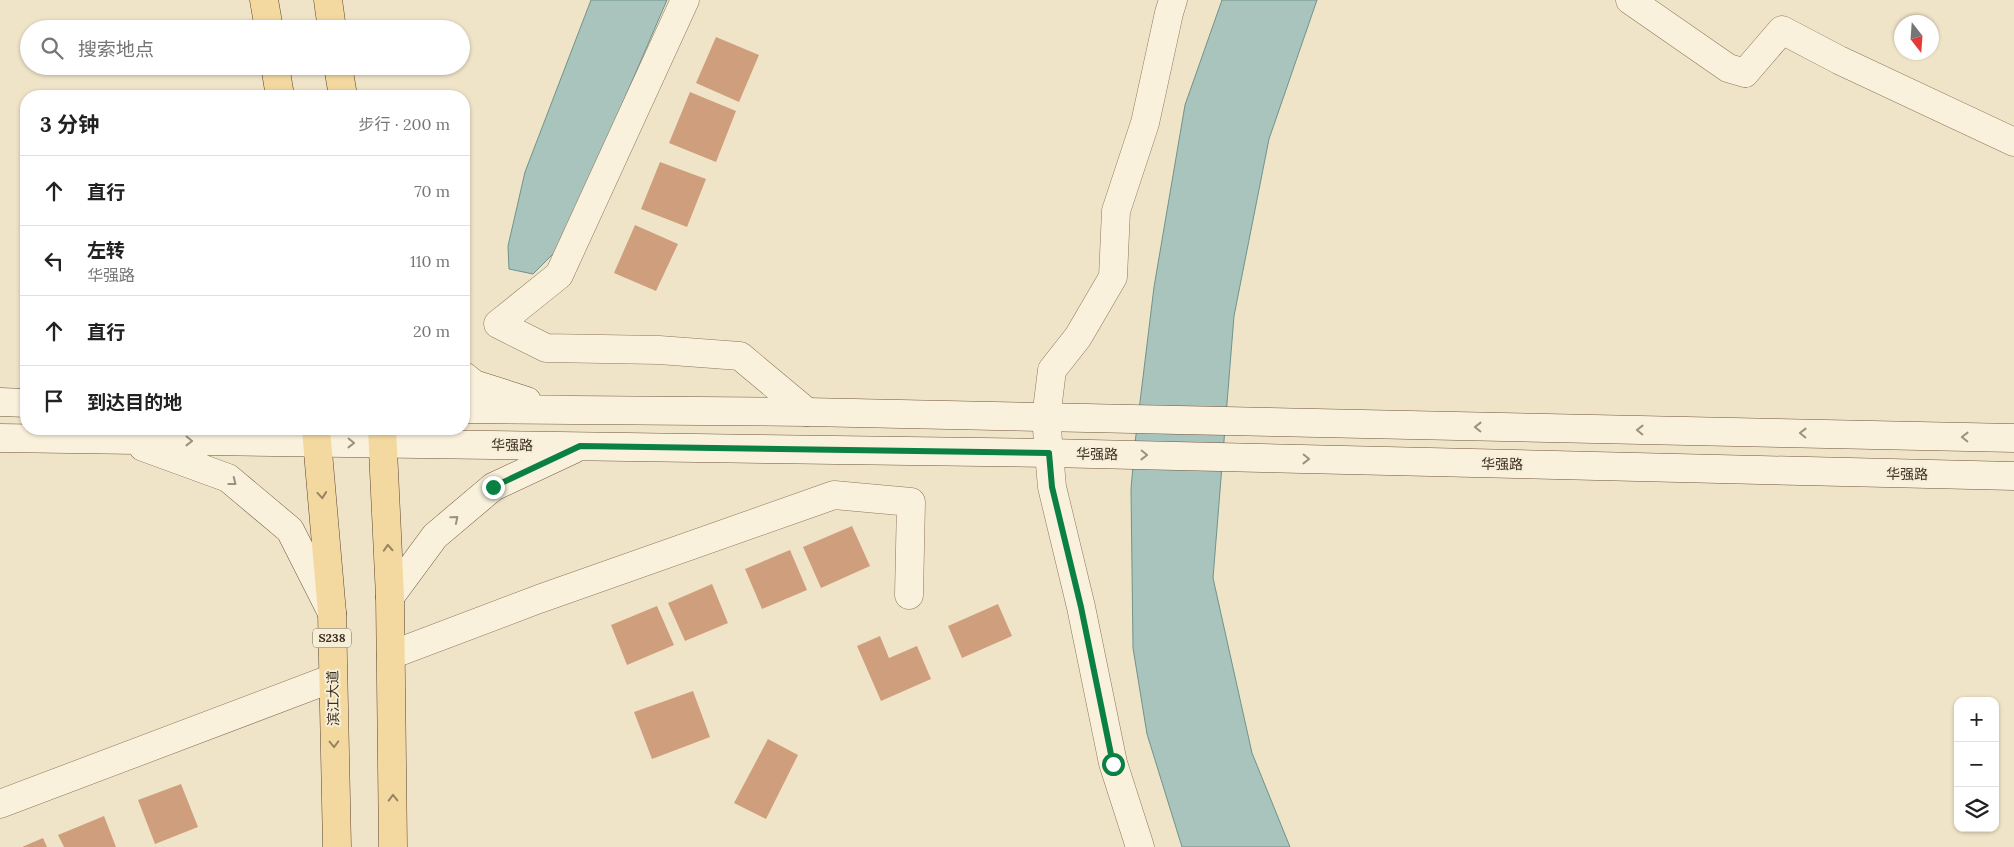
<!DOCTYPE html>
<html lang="zh">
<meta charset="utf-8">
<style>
:root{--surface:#fff;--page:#f2f2f2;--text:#222;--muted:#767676;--line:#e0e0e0}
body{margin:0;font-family:Lora,"Noto Sans SC",serif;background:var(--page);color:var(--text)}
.controls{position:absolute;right:15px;bottom:15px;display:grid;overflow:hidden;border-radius:10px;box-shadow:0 1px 4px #0004}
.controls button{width:45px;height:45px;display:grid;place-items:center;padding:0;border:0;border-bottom:1px solid var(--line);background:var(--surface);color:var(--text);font:25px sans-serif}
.compass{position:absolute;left:1894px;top:15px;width:45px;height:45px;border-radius:50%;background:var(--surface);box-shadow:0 1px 4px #0004;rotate:163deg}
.stop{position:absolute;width:15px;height:15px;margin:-11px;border:4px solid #0b8043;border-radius:50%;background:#fff}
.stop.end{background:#0b8043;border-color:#fff;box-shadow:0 1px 5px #0008}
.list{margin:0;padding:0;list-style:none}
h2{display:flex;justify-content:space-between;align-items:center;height:65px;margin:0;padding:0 20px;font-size:21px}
h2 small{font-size:16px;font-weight:400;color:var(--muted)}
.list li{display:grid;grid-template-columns:32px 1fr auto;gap:15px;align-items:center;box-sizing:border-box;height:70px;padding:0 20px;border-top:1px solid var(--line)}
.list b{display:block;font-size:19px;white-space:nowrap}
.list p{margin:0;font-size:16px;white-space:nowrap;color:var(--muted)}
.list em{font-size:16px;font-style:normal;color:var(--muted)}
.icon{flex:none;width:28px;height:28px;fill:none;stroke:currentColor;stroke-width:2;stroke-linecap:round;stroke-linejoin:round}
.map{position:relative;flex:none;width:2014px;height:847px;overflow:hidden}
.search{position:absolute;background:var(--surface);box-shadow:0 1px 4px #0004;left:20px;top:20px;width:450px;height:55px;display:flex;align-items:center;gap:12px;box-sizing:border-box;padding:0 18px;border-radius:28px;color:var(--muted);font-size:19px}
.panel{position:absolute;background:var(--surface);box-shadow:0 1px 4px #0004;left:20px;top:90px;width:450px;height:345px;border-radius:20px}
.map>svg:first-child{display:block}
</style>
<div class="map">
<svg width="2014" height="847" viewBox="0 0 2014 847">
<rect width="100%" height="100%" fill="#f0e4c8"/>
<path fill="#a9c4bc" stroke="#6f938a" d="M591,0H667L561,246L533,274L509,269L508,246L525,172Z
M1222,0H1317L1269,139L1234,316L1213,578L1252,753L1290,847H1182L1147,734L1133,648L1131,489L1135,443L1154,287L1185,105Z"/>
<path fill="#cf9f7d" d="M716,37L759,55L739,102L696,83Z
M690,92L736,111L716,162L669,143Z
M660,162L706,179L687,227L641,209Z
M635,225L678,244L656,291L614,273Z
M852,526L870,566L821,588L803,547Z
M790,550L807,590L762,609L745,569Z
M712,584L728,623L685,641L668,603Z
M998,604L1012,636L962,658L948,626Z
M657,606L674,645L627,665L611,625Z
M880,636L889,658L917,646L931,679L881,701L857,646Z
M693,691L710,737L652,759L634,712Z
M768,739L798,755L766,819L734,803Z
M181,784L198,827L155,844L138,800Z
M104,816L116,847H64L58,835Z
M43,838L47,847H22Z"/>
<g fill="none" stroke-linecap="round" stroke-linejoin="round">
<g stroke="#8d765c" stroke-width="29">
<path id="minor" d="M685,0L559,275L498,324L546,348L659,350L740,356L807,412
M1630,0L1728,68L1745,73L1782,30L1839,60L2014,142
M391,655L539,599L834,495L911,502L909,595
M0,804L333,678
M1140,847L1113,763L1081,607L1052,487L1046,418L1052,370L1078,337L1113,277L1116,211L1145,123L1169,13L1173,0"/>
</g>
<g stroke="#6f573f" stroke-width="29">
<path id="secondary" d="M464,376L474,384L527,401
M0,402L26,403
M464,409L807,412L2014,438
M0,438L1049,453L2014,476
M143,447L228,478L290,530L332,613
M390,597L435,536L493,487L574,449"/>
</g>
<g stroke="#5b4430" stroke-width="29">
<path id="primary" d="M264,0L269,29
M328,0L332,29
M275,66L280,96
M338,66L343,96
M316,429L332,613L337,847
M382,429L390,597L393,847"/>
</g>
<use href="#minor" stroke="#faf1dc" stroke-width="28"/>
<use href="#secondary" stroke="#faf1dc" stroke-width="28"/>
<use href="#primary" stroke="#f3d9a0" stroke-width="28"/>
</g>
<defs><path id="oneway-chevron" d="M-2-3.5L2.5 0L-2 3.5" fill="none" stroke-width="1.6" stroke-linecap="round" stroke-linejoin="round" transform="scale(1.25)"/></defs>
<g stroke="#9c907e">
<use href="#oneway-chevron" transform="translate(1478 427) rotate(-179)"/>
<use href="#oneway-chevron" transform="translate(1640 430) rotate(-179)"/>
<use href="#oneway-chevron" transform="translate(1803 433) rotate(-179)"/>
<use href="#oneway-chevron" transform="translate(1965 437) rotate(-179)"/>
<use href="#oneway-chevron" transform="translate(189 441) rotate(1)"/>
<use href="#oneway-chevron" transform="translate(351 443) rotate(1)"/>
<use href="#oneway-chevron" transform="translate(1144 455) rotate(1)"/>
<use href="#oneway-chevron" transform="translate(1306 459) rotate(1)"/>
<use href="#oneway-chevron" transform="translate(233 482) rotate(38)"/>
<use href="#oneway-chevron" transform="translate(455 519) rotate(-40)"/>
</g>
<g stroke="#988460">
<use href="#oneway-chevron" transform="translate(322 495) rotate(85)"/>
<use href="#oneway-chevron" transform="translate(388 548) rotate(-93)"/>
<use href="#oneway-chevron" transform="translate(334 744) rotate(89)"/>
<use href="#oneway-chevron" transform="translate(393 798) rotate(-91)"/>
</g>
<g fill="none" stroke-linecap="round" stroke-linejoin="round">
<path stroke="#0b8043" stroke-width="6" d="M493,487L580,446L1049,453L1052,487L1081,607L1113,764"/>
</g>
<g text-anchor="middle" stroke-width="4" stroke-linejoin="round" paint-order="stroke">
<rect fill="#f7eed8" stroke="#756857" stroke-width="1" x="313" y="628.5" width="38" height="19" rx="4"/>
<g font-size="12" font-weight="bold" fill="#3d2e20">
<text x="332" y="642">S238</text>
</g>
<g font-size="14" fill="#3d2e20" stroke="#f7eed8">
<text transform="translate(512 445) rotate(1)" y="5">华强路</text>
<text transform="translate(1097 454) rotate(1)" y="5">华强路</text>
<text transform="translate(1502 464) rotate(1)" y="5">华强路</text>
<text transform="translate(1907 474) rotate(1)" y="5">华强路</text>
<text transform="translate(333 698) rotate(-91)" y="5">滨江大道</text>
</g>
</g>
</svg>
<div class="controls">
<button>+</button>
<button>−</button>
<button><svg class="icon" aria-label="layers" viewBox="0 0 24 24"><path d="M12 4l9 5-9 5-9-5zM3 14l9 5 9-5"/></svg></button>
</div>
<svg class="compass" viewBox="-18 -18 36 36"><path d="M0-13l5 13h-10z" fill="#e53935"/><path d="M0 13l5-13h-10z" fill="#767676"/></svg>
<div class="stop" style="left:1113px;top:764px"></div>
<div class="stop end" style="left:493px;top:487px"></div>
<div class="search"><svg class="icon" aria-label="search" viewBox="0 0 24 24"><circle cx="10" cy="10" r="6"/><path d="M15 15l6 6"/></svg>搜索地点</div>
<section class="panel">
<h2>3 分钟<small>步行 · 200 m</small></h2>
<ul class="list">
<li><svg class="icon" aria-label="ahead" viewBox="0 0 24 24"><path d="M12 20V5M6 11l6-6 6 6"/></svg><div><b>直行</b></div><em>70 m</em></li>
<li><svg class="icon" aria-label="left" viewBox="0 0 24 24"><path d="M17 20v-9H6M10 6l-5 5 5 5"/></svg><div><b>左转</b><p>华强路</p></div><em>110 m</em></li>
<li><svg class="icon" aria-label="ahead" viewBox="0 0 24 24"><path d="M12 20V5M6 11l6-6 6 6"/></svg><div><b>直行</b></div><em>20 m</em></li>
<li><svg class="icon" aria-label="arrive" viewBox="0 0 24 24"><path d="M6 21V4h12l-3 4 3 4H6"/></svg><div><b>到达目的地</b></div></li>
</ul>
</section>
</div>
